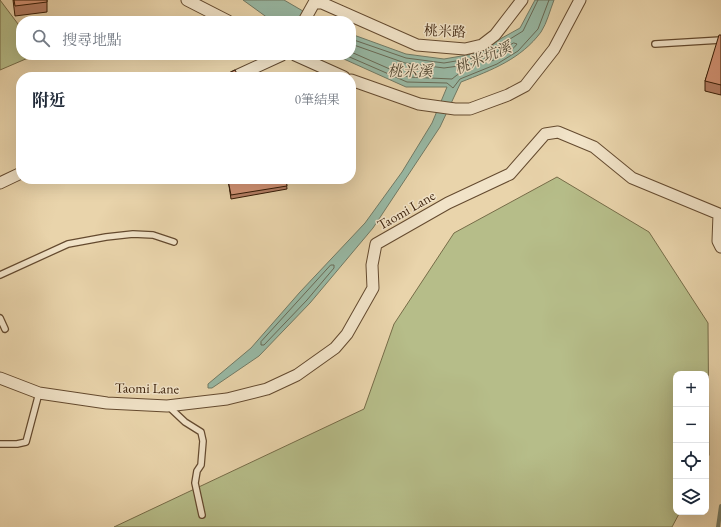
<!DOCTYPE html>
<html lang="zh-TW">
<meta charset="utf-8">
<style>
:root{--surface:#fff;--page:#f6f6f7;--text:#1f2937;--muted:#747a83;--line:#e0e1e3}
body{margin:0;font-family:"EB Garamond","Noto Serif TC",serif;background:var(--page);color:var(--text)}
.controls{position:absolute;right:12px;bottom:12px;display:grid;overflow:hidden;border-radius:8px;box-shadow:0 4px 16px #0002}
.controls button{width:36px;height:36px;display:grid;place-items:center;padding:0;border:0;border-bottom:1px solid var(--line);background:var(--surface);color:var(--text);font:20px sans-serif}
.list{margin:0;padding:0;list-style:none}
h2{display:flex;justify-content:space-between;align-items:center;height:52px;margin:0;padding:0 16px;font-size:17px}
h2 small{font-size:13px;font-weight:400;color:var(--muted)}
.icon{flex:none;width:22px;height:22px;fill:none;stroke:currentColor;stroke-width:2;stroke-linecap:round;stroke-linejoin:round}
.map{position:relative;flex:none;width:721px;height:527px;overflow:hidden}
.search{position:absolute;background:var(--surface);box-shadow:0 4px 16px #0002;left:16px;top:16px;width:340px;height:44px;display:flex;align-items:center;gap:10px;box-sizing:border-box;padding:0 14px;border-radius:16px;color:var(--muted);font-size:15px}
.panel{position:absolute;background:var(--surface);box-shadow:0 4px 16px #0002;left:16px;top:72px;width:340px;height:112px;border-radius:16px}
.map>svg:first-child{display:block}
</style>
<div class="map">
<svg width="721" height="527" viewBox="0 0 721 527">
<rect width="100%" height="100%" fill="#e9d4ab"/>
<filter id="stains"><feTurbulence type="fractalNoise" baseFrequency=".005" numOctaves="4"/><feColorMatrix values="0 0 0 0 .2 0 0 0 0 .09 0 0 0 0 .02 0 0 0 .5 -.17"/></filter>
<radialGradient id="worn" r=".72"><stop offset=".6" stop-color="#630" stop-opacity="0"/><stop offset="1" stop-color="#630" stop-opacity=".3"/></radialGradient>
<path fill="#b6bd89" stroke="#766c48" d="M0,0L21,28V55H35L0,70Z
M557,177L649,232L708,323L709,455L706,461V374H676V512H680L672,527H114L364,409L394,324L454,233Z"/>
<path fill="#98b9a5" stroke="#717a65" d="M243,0H284L320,21H272Z
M535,0H554C550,10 547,23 541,32C521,59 492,70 461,82L440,127L373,228L310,303L259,356L212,388H208V384L251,348L300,292L365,223L402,172L432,123L447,87H406L335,55H351V34L406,54L444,59L473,54L520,28Z"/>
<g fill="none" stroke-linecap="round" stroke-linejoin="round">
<path stroke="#686a56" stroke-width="1" d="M351,39L406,58L444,63L474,58L497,47L523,31L538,0
M514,43L517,44C513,51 491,64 483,62L484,59Z
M351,44L405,63L444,68L473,64L475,66L457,75L452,79L408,77L351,52
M345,55L407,82L447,83L453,88L460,79L497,64L518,51L538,29L549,0
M331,265H334V268L307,300L264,345H261V342Z"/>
<path stroke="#717a65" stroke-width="4" d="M718,527L721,506"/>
<g stroke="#644a2f" stroke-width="8">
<path id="service" d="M655,44L721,40
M0,275L68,244L106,237L133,234L153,235L174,242
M0,318L5,329
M168,406L185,422L201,432L203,441L201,465L197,471L195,483L202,515
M0,444H17L26,442L39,393"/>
</g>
<g stroke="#644a2f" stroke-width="13">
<path id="minor" d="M187,0L228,21
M304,21L314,3H322L417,45L465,49L482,45L495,35L522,0
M295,55L344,77
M234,77L282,55
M351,80L419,104L455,109H470L508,95L525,86L554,49L580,0
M0,183L21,173
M0,378L39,393L107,403L167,406L227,399L267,389L297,375L335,348L347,334L373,288L372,265L376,244L448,203L510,174L545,134L558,132L594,147L632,178L719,214L718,241L721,247"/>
</g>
<use href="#service" stroke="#f1e3c8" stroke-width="5.5"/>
<use href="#minor" stroke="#f1e3c8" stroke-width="11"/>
</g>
<path fill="#b67f65" stroke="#371c06" d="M13,0H47V12L15,16Z
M721,35V95L705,91V81Z
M228,179H286L287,189L231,199Z"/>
<path fill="#d49476" stroke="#371c06" d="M14,0H47V2L15,6Z
M719,35H721V85L705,81Z
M235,70L239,77H221Z
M236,179H286L287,186L231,195L228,180Z"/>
<g text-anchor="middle" stroke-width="3" stroke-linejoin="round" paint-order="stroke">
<g font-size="14" fill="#371c06" stroke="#f1e3c8">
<text transform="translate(445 31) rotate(3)" y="5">桃米路</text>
<text transform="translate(406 210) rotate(-30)" y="5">Taomi Lane</text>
<text transform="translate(147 388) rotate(1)" y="5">Taomi Lane</text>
</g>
<g font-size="15" font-style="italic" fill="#544b36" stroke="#f1e3c8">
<text transform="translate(483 58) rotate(-23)" y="5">桃米坑溪</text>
<text x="410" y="76">桃米溪</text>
</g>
</g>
<rect width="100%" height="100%" filter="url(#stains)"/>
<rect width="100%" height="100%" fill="url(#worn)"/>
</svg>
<div class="controls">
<button>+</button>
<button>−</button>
<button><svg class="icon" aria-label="locate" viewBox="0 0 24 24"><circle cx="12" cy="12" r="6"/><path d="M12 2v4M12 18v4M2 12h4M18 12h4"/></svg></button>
<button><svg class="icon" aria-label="layers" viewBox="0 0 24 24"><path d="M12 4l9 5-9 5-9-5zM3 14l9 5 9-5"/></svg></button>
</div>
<div class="search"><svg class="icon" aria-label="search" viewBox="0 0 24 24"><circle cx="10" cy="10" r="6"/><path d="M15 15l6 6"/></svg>搜尋地點</div>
<section class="panel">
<h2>附近<small>0筆結果</small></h2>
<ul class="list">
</ul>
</section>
</div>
